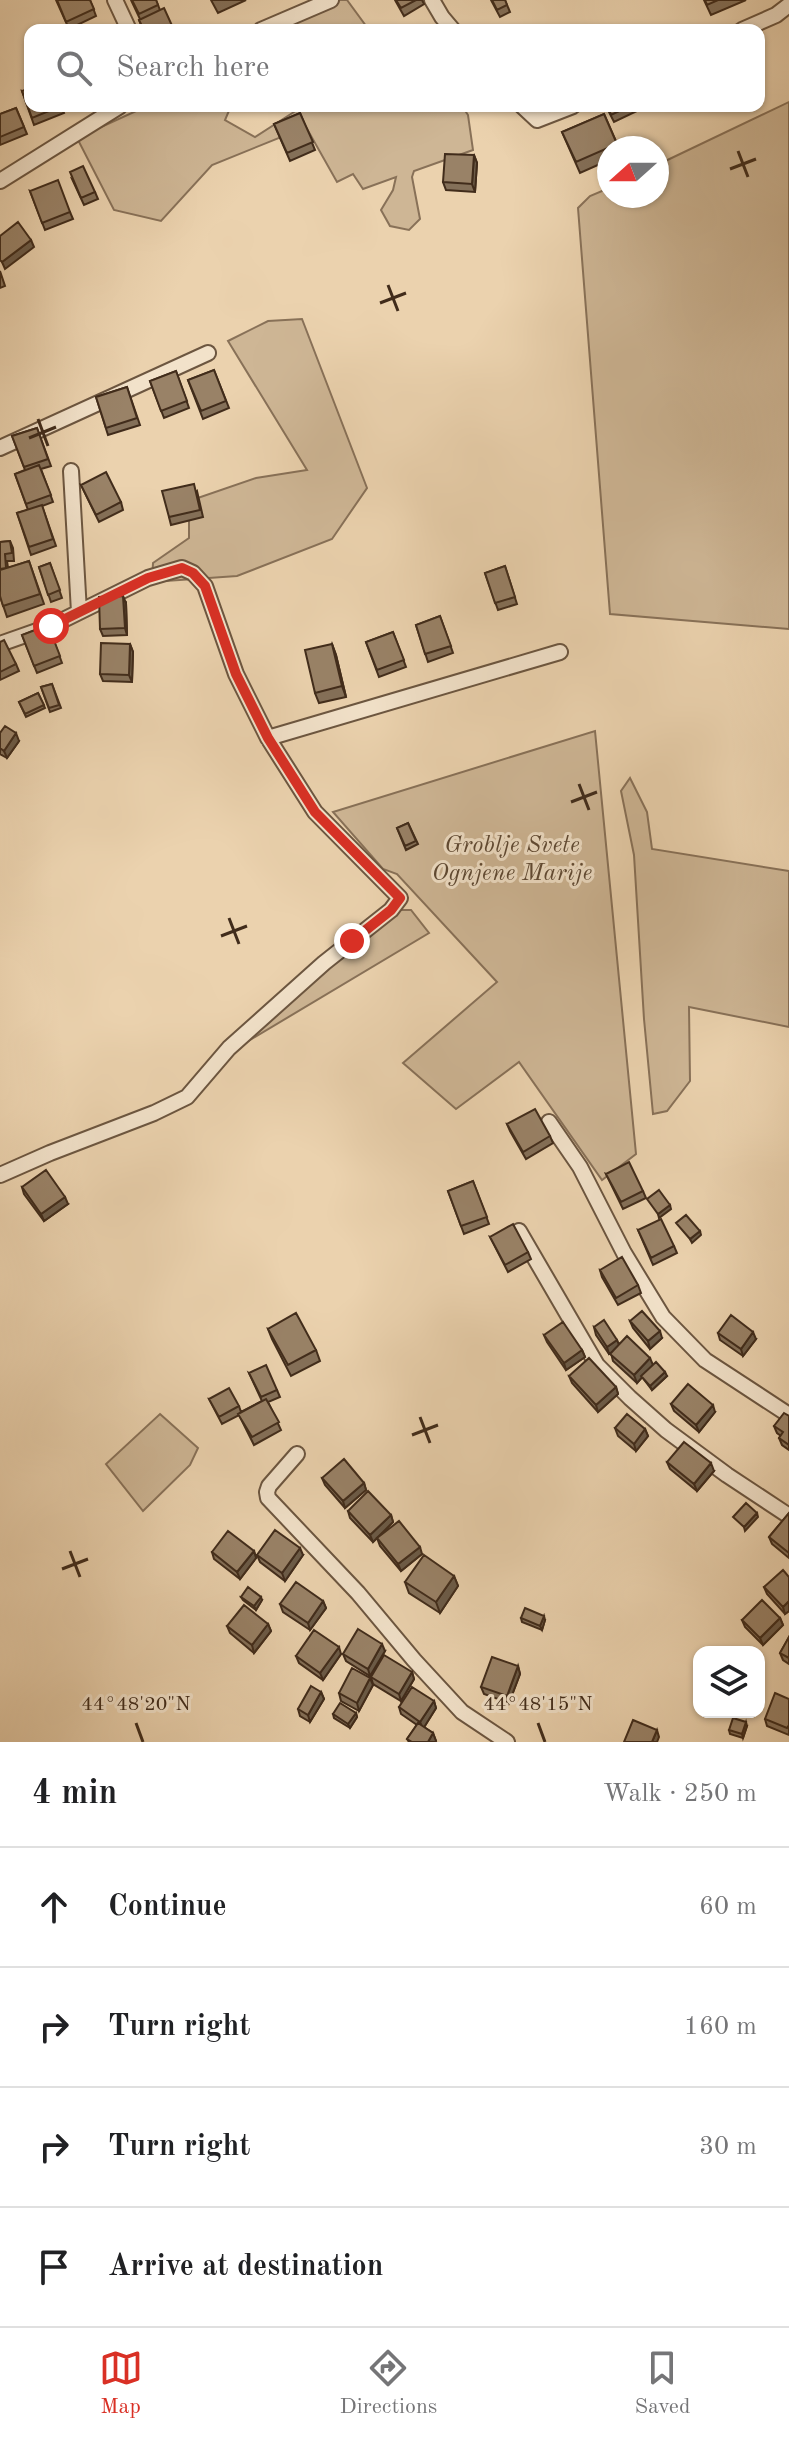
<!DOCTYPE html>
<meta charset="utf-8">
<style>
:root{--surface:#fff;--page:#f2f2f2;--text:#202124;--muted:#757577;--line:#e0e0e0;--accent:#d93025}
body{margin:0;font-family:"Old Standard TT",serif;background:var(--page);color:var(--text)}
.controls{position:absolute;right:24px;bottom:24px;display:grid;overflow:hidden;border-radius:16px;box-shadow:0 2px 6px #0004}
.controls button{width:72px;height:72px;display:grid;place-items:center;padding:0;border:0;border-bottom:2px solid var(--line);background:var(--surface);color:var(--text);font:40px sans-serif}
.compass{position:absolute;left:597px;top:136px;width:72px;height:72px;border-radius:50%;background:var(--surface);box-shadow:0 2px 6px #0004;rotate:249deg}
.stop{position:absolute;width:24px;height:24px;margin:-18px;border:6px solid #d93025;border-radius:50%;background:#fff}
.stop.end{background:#d93025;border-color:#fff;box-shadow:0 2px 8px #0008}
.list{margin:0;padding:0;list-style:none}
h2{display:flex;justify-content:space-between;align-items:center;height:104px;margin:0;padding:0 32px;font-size:34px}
h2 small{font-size:26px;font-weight:400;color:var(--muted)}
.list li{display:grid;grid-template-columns:52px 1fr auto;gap:24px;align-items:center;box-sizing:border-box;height:120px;padding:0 32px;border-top:2px solid var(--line)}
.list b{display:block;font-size:30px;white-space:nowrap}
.list em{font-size:26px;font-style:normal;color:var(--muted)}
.icon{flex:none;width:44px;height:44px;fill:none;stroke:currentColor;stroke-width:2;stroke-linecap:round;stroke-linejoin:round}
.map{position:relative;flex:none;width:789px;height:1742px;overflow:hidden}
.search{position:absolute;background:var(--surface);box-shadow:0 2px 6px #0004;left:24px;right:24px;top:24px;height:88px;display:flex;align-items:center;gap:20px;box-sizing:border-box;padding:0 28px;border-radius:16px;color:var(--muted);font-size:30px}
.sheet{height:584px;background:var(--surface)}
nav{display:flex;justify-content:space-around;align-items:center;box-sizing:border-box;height:112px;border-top:2px solid var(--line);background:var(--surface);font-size:22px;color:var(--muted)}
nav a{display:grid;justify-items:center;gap:4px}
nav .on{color:var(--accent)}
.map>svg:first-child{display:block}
</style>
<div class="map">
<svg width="789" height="1742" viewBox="0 0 789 1742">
<rect width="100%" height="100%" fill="#ebd2ae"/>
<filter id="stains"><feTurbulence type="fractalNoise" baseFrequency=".0025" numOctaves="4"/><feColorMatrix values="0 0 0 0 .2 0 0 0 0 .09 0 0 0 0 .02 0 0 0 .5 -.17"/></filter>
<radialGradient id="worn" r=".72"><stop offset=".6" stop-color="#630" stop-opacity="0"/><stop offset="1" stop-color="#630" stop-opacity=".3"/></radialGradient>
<path fill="#ceb695" stroke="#887158" stroke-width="2" d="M331,0H347L369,30H261Z
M789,102V629L610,614L578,208L590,196L609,188V196H657V165Z
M147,106H231L225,120L255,137L297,110L295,106H462L468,115L473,150L414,171L412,177L420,219L409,230L390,226L381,210L393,190L396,177L363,189L353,174L337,182L306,127L212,165L161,221L114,210L77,138Z
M302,319L367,488L332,539L237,576L152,582L153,563L189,538V501L256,478L307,470L228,341L268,321Z
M595,731L636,1154L602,1180L519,1062L456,1109L403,1063L497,982L397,874L383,869L333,812Z
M630,778L647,812L652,849L789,871V1027L689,1007L690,1081L667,1111L653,1114L644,1019L634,855L621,791Z
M391,910H411L429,933L245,1043Z
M160,1414L198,1448L190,1465L143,1511L106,1464Z"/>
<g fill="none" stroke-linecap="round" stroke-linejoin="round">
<g stroke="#6c5640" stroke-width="18">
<path id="street" d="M115,0L129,30
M432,0L442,17L453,30
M261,30L331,0
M742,30L776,15L789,5
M522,106L537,120L573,106
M0,181L120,106
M0,448L208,353
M71,471L79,612
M0,644L51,626L148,578L182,568L193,573L205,586L236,674L268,738L315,812L400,898L391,910L324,963L229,1048L187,1097L154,1113L50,1153L0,1175
M268,738L560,652
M549,1122L580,1167L624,1253L663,1317L705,1360L789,1415
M519,1231L597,1365L630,1398L666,1430L727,1475L789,1516
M297,1454L269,1486L267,1492L268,1498L358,1593L414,1660L462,1712L507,1742"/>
</g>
<use href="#street" stroke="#f2e2ca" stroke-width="14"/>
</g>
<path fill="#847059" stroke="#412c1b" stroke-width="2" d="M56,0H90L96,16L69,29Z
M131,0H156L160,10L174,30H143L139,20L140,19Z
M211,0H246L218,13Z
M395,0H422L424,4L404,16Z
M491,0H505L510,12L500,17Z
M704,0H746L711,15Z
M22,91L61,106L64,113L34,125Z
M606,106H637L639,110L614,122Z
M16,108L27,134L0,145V114Z
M300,113L315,150L290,161L274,124Z
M604,114L619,148H609V160L580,173L562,132Z
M474,155L477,163L475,192L446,190L443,182Z
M72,179L95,192L98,199L84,205Z
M30,191L70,212L73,219L45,230Z
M0,271L5,286L0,288Z
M214,370L229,408L203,419L188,380Z
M176,371L189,408L164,418L150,381Z
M127,387L140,425L108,435L96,397Z
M37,428L51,466L41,469L53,502L42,506L56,546L31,555L17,513L28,510L15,474L25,470L12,436Z
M81,485L121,502L123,510L99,522Z
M197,491L203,517L171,525L169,517Z
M10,541L13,548L14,561H7L8,568L29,561L44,604L7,617L0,596V542Z
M50,563L62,598L51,602L39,567Z
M505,566L517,604L498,610L485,573Z
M126,603L127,635L103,636L100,629Z
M440,616L453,653L428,662L416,625Z
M48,625L62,663L37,673L22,635Z
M393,632L406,667L379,677L366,642Z
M0,642L16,664L19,671L0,680Z
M130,644L133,652L132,682L103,681L100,674Z
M332,644L336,655L346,697L319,703L315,693Z
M52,684L61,708L50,712L41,687Z
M38,693L45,708L26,717L19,702Z
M0,733L19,741L7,758L0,754Z
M408,823L418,844L406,850L397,828Z
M507,1124L550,1136L553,1143L526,1159L510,1131Z
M606,1174L643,1191L646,1198L623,1209Z
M473,1181L489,1224L464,1234L448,1191Z
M22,1187L68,1204L44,1221L24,1194Z
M638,1230L674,1246L677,1253L653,1265Z
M490,1237L528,1252L531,1259L508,1272Z
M600,1270L638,1285L641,1293L618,1305L602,1277Z
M630,1321L662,1338L650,1349L633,1328Z
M594,1327L653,1365L667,1376L652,1390L642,1377L637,1383L613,1361L611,1353L609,1354L596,1335Z
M268,1329L316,1350L320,1361L291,1376L272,1339Z
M718,1333L756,1339L743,1356L720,1340Z
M544,1335L582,1350L585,1357L566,1370L547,1342Z
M249,1373L277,1390L280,1397L268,1402L281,1430L254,1445L239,1415L222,1424L209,1399L239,1406L241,1412L262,1401Z
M569,1376L616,1387L618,1394L598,1412L572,1383Z
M671,1404L715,1412L699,1432L674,1411Z
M789,1416V1450L782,1445L779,1438L781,1436L777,1433L774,1426Z
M615,1428L645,1429L648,1436L636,1451L618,1436Z
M667,1462L714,1471L697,1491L670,1469Z
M322,1478L364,1483L366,1490L345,1508L325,1485Z
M348,1511L391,1515L393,1522L373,1542L350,1518Z
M789,1513V1558L772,1544L769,1537Z
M377,1538L422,1554L401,1571L380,1546Z
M254,1551L256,1558L240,1579L214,1559L212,1552Z
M257,1555H303L285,1581L260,1562Z
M454,1576L458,1586L440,1613L409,1593L405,1582Z
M789,1577V1611L785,1614L767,1594L764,1587Z
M241,1597L262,1600L256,1610L243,1600Z
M323,1601L326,1608L310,1630L283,1612L280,1604Z
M521,1618L545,1620L542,1630L522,1622Z
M780,1618L783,1625L763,1645L745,1627L742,1620Z
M268,1624L271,1631L254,1653L230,1633L227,1626Z
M789,1637V1664L783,1660L780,1653Z
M385,1651L370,1676L346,1661L343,1654Z
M341,1654L323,1680L299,1663L296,1656Z
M518,1666L520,1674L509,1703L484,1694L481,1687Z
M412,1672L414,1679L401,1701L373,1684L371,1677Z
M373,1685L359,1711L341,1701L339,1693Z
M321,1692L324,1699L310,1722L300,1716L298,1709Z
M789,1699V1735L767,1726L765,1719Z
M434,1701L436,1708L424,1727L433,1733L436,1741L435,1742H409L407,1739L417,1725L401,1714L399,1707Z
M356,1713L357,1717L350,1728L334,1718L333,1714Z
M747,1726L743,1738L730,1734L729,1730Z"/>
<path fill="#6b5b48" stroke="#412c1b" stroke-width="2" d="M474,155L477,163L475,192L472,184Z
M31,240L34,247L5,269L2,262Z
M123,596L126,603L127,635L125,628Z
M130,644L133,652L132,682L129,675Z
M332,644L336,655L346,697L342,686Z
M16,733L19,741L7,758L4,751Z
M65,1197L68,1204L44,1221L41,1214Z
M670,1205L671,1209L659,1218L658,1214Z
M700,1231L701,1235L692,1243L690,1239Z
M660,1331L662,1338L650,1349L648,1341Z
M753,1332L756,1339L743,1356L741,1349Z
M617,1340L620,1347L609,1354L607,1347Z
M582,1350L585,1357L566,1370L564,1363Z
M650,1358L653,1365L637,1383L634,1375Z
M665,1372L667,1376L652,1390L650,1386Z
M616,1387L618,1394L598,1412L596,1405Z
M713,1405L715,1412L699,1432L696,1425Z
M645,1429L648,1436L636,1451L634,1444Z
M711,1463L714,1471L697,1491L694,1484Z
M364,1483L366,1490L345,1508L343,1501Z
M757,1513L758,1517L745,1531L744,1527Z
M391,1515L393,1522L373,1542L370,1535Z
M420,1547L422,1554L401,1571L398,1564Z
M300,1548L303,1555L285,1581L282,1573Z
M254,1551L256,1558L240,1579L237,1572Z
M454,1576L458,1586L440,1613L436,1602Z
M261,1597L262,1600L256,1610L254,1606Z
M323,1601L326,1608L310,1630L308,1623Z
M789,1601V1611L785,1614L783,1607Z
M544,1616L545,1620L542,1630L540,1626Z
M780,1618L783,1625L763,1645L760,1638Z
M268,1624L271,1631L254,1653L252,1645Z
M382,1644L385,1651L370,1676L368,1669Z
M339,1647L341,1654L323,1680L320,1673Z
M518,1666L520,1674L509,1703L507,1696Z
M412,1672L414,1679L401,1701L399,1694Z
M370,1678L373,1685L359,1711L357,1703Z
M321,1692L324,1699L310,1722L308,1715Z
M434,1701L436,1708L423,1729L420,1722Z
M356,1713L357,1717L350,1728L348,1724Z
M746,1722L747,1726L743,1738L742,1734Z
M657,1730L659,1737L657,1742H652Z
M433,1733L436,1741L435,1742H428Z"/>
<path fill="#998267" stroke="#412c1b" stroke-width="2" d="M57,0H90L94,9L66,22Z
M132,0H156L158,5L139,14Z
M396,0H416L401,8Z
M492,0H505L507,5L497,10Z
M705,0H718L707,5Z
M164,8L174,30H144L139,20Z
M30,88V106H61L32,118L22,91Z
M607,106H630L611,115Z
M16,108L24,127L0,137V114Z
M300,113L313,142L287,153L274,124Z
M604,114L617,144L576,162L562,132Z
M445,154L474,155L472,184L443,182Z
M83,166L95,192L81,198L70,172Z
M58,180L70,212L42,223L30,191Z
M18,222L31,240L2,262L0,260V236Z
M214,370L226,401L201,411L188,380Z
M176,371L187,401L161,411L150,381Z
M127,387L137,418L106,428L96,397Z
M37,428L48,459L24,467L12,436Z
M39,465L51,495L26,504L15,474Z
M106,472L121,502L96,515L81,485Z
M194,484L200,510L169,517L162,491Z
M42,505L53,539L29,547L17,513Z
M10,541L12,553L5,554L6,568L0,569V542Z
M29,561L40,594L3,606L0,596V570Z
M50,563L60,590L48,595L39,567Z
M505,566L515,597L495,603L485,573Z
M123,596L125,628L100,629L99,597Z
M440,616L451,646L425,654L416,625Z
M48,625L60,656L34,666L22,635Z
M393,632L404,660L377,670L366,642Z
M4,640L16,664L0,672V642Z
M101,643L130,644L129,675L100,674Z
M332,644L342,686L315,693L305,650Z
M52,684L59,705L49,708L41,687Z
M38,693L44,705L25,714L19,702Z
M5,726L16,733L4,751L0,748V733Z
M408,823L416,841L405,846L397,828Z
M535,1109L550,1136L523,1152L507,1124Z
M629,1162L643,1191L621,1202L606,1174Z
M46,1170L65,1197L41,1214L22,1187Z
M473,1181L487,1217L461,1226L448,1191Z
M659,1190L670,1205L658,1214L647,1199Z
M686,1215L700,1231L690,1239L676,1223Z
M661,1219L674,1246L651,1258L638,1230Z
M513,1224L528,1252L505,1265L490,1237Z
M622,1257L638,1285L616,1298L600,1270Z
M642,1311L660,1331L648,1341L630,1321Z
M296,1313L316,1350L288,1365L268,1329Z
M731,1315L753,1332L741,1349L718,1333Z
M604,1320L617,1340L607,1347L594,1327Z
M563,1322L582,1350L564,1363L544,1335Z
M627,1336L650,1358L634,1375L610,1354Z
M589,1358L616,1387L596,1405L569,1376Z
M656,1362L665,1372L650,1386L641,1376Z
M266,1365L277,1390L261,1397L249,1373Z
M688,1384L713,1405L696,1425L671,1404Z
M229,1388L239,1406L219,1417L209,1399Z
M266,1399L279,1422L252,1437L238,1414Z
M784,1413L789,1416V1445L779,1438L783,1432L774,1426Z
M627,1414L645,1429L634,1444L615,1428Z
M684,1442L711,1463L694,1484L667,1462Z
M344,1459L364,1483L343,1501L322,1478Z
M368,1491L391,1515L370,1535L348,1511Z
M746,1503L757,1513L744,1527L733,1517Z
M789,1513V1553L769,1537Z
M399,1521L420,1547L398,1564L377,1538Z
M275,1530L300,1548L282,1573L257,1555Z
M228,1531L254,1551L237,1572L212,1552Z
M424,1555L454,1576L436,1602L405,1582Z
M783,1570L789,1577V1601L783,1607L764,1587Z
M296,1582L323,1601L308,1623L280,1604Z
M248,1587L261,1597L254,1606L241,1597Z
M762,1600L780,1618L760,1638L742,1620Z
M244,1605L268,1624L252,1645L227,1626Z
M525,1608L544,1616L540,1626L521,1618Z
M358,1629L382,1644L368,1669L343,1654Z
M314,1630L339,1647L320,1673L296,1656Z
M789,1637V1658L780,1653Z
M384,1655L412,1672L399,1694L371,1677Z
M492,1657L518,1666L507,1696L481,1687Z
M352,1668L370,1678L357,1703L339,1693Z
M311,1686L321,1692L308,1715L298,1709Z
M412,1687L434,1701L420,1722L399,1707Z
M775,1693L789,1699V1725L787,1728L765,1719Z
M340,1703L356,1713L348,1724L333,1714Z
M733,1718L746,1722L742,1734L729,1730Z
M633,1720L657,1730L652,1742H624Z
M418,1723L433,1733L428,1742H412L407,1739Z"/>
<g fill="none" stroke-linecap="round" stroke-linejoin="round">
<path stroke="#d93025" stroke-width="10" d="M51,626L148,578L182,568L193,573L205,586L236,674L268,738L315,812L400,898L391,910L352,941"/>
</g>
<path fill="none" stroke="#412c1b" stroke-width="3" d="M738,151L748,177M730,169L756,159M388,285L398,311M380,303L406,293M38,419L48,446M29,438L56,427M579,784L589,810M571,802L597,792M229,918L239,944M221,936L247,926M420,1417L430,1443M412,1435L438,1425M70,1551L80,1577M62,1569L88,1559M136,1723L143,1742M538,1723L545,1742"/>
<g text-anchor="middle" stroke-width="6" stroke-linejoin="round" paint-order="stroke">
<g font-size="24" font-style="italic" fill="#5d4833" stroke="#f2e2ca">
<text x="512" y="852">Groblje Svete<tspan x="512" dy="28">Ognjene Marije</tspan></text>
</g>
</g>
<g font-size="20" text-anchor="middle" fill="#412c1b" stroke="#f2e2ca" stroke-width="6" stroke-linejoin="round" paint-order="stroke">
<text x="136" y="1710">44°48'20"N</text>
<text x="538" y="1710">44°48'15"N</text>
</g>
<rect width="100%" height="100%" filter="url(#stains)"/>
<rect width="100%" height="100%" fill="url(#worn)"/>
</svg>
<div class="controls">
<button><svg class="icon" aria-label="layers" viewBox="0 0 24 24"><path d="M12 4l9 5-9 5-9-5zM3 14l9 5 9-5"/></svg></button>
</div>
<svg class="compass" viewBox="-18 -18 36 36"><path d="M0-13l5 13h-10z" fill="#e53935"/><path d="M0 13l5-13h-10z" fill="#757577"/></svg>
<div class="stop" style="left:51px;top:626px"></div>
<div class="stop end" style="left:352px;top:941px"></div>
<div class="search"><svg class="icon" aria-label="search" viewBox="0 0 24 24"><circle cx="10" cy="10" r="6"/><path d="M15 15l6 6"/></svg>Search here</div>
</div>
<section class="sheet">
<h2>4 min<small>Walk · 250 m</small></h2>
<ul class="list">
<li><svg class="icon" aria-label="ahead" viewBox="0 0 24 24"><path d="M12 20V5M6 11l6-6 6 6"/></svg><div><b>Continue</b></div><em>60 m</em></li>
<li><svg class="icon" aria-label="right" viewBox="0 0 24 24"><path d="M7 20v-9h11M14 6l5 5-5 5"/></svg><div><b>Turn right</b></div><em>160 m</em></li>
<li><svg class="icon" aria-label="right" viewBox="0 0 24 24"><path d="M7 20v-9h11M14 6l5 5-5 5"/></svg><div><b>Turn right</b></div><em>30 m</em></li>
<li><svg class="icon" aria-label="arrive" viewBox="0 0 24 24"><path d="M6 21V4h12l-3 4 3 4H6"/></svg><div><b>Arrive at destination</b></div></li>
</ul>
</section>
<nav>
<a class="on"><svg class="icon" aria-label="map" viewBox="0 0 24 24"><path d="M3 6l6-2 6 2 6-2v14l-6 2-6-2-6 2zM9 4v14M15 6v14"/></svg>Map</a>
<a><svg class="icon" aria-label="directions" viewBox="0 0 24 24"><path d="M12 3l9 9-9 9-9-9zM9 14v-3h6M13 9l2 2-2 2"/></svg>Directions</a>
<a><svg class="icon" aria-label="saved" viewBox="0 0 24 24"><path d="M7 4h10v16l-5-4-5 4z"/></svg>Saved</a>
</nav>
